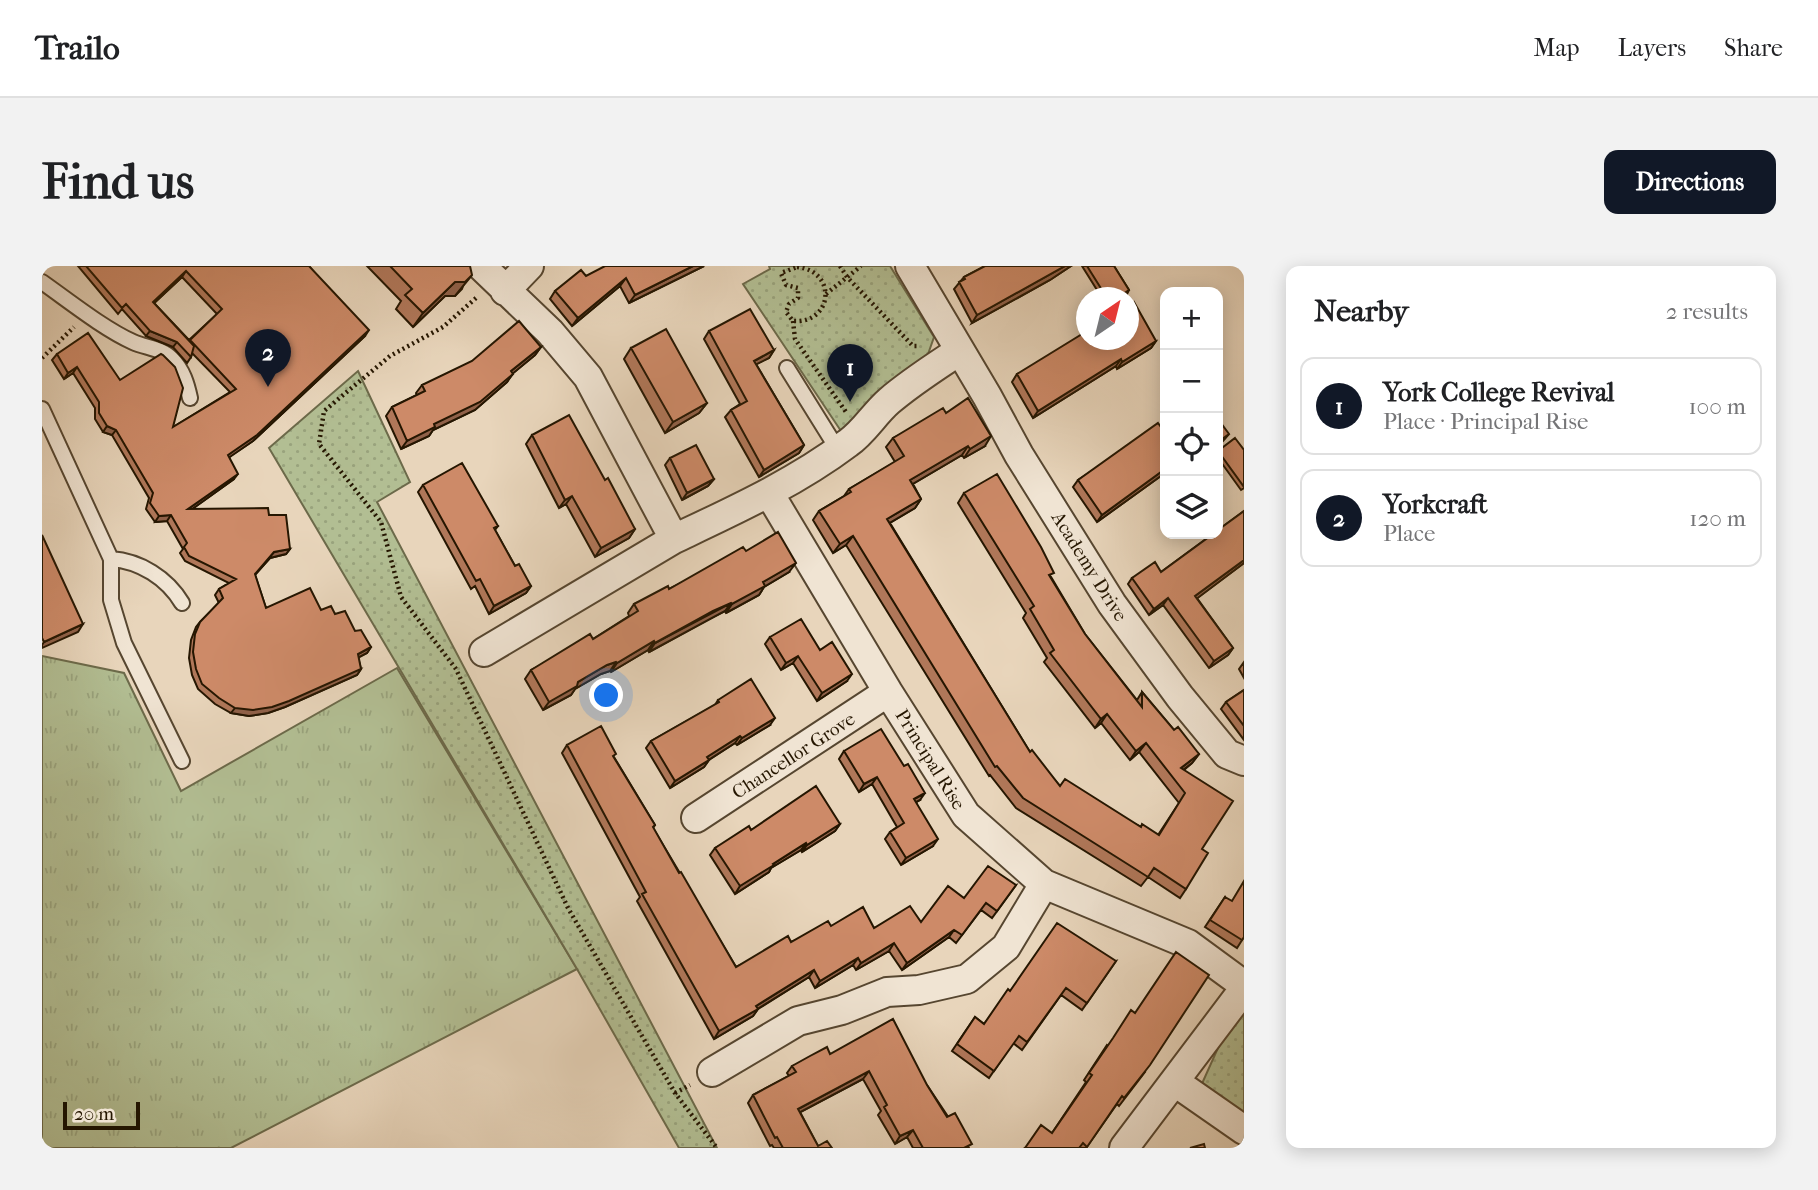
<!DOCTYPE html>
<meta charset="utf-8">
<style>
:root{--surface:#fff;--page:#f2f2f2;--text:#202124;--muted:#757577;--line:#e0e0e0;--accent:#111827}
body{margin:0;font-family:"IM FELL French Canon",serif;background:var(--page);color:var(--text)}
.controls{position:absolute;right:21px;top:21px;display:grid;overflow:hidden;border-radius:14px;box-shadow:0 4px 18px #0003}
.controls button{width:63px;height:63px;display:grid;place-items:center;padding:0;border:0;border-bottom:2px solid var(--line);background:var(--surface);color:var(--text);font:35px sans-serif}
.compass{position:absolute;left:1034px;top:21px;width:63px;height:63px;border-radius:50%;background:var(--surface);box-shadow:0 4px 18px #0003;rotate:35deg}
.scale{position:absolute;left:21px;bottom:18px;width:77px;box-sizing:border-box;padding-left:7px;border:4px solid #251601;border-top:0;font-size:19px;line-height:24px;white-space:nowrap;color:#251601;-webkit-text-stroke:5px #f0e4d3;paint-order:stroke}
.you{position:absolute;left:565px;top:430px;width:24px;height:24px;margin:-18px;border:5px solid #fff;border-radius:50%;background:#1a73e8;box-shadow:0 0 0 10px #1a73e833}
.badge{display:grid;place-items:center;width:46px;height:46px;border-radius:50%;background:var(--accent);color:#fff;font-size:23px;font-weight:700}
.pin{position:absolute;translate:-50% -58px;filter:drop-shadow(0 2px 4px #0008)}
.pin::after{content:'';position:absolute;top:37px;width:24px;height:21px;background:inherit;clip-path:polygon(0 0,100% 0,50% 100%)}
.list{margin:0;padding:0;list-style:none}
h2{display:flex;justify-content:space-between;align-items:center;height:91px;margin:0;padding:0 28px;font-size:30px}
h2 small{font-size:23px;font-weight:400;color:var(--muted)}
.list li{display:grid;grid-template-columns:46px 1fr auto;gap:21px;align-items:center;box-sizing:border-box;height:98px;margin:0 14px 14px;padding:0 14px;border:2px solid var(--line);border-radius:14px}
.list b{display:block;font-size:26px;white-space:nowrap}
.list p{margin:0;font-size:23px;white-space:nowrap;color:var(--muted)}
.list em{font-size:23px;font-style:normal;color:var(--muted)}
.icon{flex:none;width:38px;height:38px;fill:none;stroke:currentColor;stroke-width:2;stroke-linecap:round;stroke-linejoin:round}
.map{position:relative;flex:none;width:1202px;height:882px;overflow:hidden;border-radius:14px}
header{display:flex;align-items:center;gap:42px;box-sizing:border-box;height:98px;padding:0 35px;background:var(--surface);border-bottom:2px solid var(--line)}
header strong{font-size:33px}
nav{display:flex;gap:38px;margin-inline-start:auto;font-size:24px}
.intro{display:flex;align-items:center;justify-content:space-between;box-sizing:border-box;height:168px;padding:0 42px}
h1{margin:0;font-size:49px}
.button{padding:18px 32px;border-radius:14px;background:var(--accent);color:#fff;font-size:24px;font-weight:700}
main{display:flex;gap:42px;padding:0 42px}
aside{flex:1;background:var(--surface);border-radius:14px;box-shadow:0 4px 18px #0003}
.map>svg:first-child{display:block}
</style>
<header>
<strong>Trailo</strong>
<nav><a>Map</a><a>Layers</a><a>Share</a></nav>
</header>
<div class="intro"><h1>Find us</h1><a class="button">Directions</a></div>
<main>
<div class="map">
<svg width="1202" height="882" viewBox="0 0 1202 882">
<defs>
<pattern id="grass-tufts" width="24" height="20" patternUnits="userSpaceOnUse" patternTransform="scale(1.75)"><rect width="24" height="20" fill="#b2be93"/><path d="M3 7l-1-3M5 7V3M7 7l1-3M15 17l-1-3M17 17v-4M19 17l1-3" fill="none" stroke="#99a37d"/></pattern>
<pattern id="park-dots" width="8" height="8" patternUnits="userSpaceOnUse" patternTransform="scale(1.75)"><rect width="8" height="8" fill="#b2be93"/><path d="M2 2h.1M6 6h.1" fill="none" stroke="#99a37d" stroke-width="1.8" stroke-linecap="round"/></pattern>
</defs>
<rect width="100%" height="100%" fill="#e8d5bb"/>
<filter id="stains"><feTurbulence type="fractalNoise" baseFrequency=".00286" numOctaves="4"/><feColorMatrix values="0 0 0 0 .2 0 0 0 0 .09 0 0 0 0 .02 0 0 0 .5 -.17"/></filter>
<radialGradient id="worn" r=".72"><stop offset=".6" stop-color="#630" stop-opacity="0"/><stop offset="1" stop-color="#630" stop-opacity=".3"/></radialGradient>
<path fill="url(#grass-tufts)" stroke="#6c6a4a" stroke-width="2" d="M0,390L82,407L139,525L355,402L535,703L189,882H0Z"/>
<path fill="url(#park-dots)" stroke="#6c6a4a" stroke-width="2" d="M727,0H848L892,71L885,91L803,171L701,18L728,3Z
M316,105L368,216L335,236L675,882H637L535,703L227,182Z
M1202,724V864L1154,831Z"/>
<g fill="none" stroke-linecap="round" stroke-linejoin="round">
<g stroke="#564630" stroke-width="18">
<path id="service" d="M0,16C27,35 62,63 91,76C104,82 120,82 130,93C141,104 145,118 148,132
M745,102L796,184
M0,143L69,293V334L82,377L140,495
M69,293C98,295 125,312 140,337"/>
</g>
<g stroke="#564630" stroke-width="32">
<path id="minor" d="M439,0L508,66L546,111L632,273C691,245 753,217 806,177C822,166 832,148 847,135C869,116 893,101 917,85
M868,0L945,130L977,189L1070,338L1138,431L1185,488L1202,495
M463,25L487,0
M727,227L846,426L924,549L1002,618L1146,678L1202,719
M442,386L632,273
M654,552L846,426
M670,806L756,755L800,744L845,726L877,724L925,713L964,681L1002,618
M1133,816L1202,864
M1082,882L1202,723"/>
</g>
<path stroke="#251601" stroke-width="4.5" stroke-dasharray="2 3.5" stroke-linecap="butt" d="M798,0L805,11L871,80H875
M755,1C796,5 791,58 751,55L744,46L747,38L756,32V22L744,19L739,7Z
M784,28L819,0
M434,32L401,61L348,90L282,145L277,178L339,256L359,331L414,403L526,642L633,827L675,882
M751,55L753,73L804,146
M0,92L32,61
M633,827L648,819"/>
<use href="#service" stroke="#f0e4d3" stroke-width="14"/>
<use href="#minor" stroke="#f0e4d3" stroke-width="28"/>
</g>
<path fill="#b07759" stroke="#251601" stroke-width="2" fill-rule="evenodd" d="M36,0H267L323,70L211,175L187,191L192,213L150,243L227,249L248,283L244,288L228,292L213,309L224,342L279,344L293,348L329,381L325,387L316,391L319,403L315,409L243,441L226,447L207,450L189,447L173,438L156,423L150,409L147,392L149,374L154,361L158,356L177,337L173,329L177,323L187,317L143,295L138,287L141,283L125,255L113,256L104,243L107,232L70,169L61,166L53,153V142L31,107L22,113L10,94L15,88L78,114L131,161L188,126L150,87L149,91L145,97L131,81L104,70L80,43L76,48ZM140,11L175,48L147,74L112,37Z
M325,0H428L420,23L413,30H403L371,61L354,43L359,35Z
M662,0L587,37L578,20L530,60L508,33L513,25L544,10Z
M943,0H1029L1008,14L930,57L912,23L922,11Z
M1040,0H1072L1087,24L1085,28L1078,32H1060Z
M667,65L732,84L727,92L714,98L762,179L757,187L717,211L683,151L689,144L698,138L662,73Z
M1114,75L1109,82L1075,103L1074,100L991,152L970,116L975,108Z
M499,81L493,89L471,107L465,116L433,144L391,164L387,170L359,183L344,150L350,141L375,129L374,127L380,119Z
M589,82L665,137L657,147L623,167L582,93Z
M904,147L943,180L922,192L920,189L871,218L879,233L873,242L848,257L988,486L1018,520L1099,561L1116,569L1137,537L1097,486L1088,494L1059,457L1053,462L1002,396L1005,392L981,352L984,347L916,237L922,227L1009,311L1043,368L1095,434L1100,426L1132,464L1157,488L1150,497L1142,504L1160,583L1144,623L1138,632L1106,611L1099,620L974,542L948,509L947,510L804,279L791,287L771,254L777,245L802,230L807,223L853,196L844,181L851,172Z
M1123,158V207L1055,256L1031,221L1036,214Z
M490,169L593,263L587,272L553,291L524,238L517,242L484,178Z
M1202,184V222L1199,224L1176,192V185Z
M628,192L672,213L666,220L640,234L623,199Z
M381,219L456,260L453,264L473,300L489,320L484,327L447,348L433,320L429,323L376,226Z
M1202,245V297L1155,332L1191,382L1186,389L1167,402L1121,339L1107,349L1086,318L1090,312L1119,306Z
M704,285L747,306L722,321L717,329L684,347L683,345L665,354L607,386L606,384L569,406L568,405L559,408L533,423L529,429L501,444L483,413L489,404L551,373L587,350L586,347L592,338L627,323Z
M728,371L778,384L805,415L775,435L751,397L739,404L723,378Z
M1202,396V412L1197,403Z
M1202,424V474L1179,443L1184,436Z
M676,434L728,459L695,479L693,477L667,494L662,501L628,522L604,482L609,475L673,439Z
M525,479L572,491L613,559L611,562L694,701L749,676L789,660L832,662L879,656L922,632L974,619L950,652L939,644L914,677L907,671L860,704L847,685L814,704L811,699L773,722L767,711L716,743L711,750L672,773L595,635L598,631L520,487Z
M802,485L878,534L874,536L891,580L859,599L843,573L848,566L855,561L830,518L817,526L797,493Z
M798,558L793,565L760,586L759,584L729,602L727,606L693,628L668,589L673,582L709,564Z
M1183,631L1202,671L1195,682L1163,661Z
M1074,695L1040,744L1019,729L980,784L971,777L947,812L910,785L933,751L942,758L968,725Z
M1065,779L1103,806L1077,840L1075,838L1044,882H983L1010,867L1044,816L1042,814Z
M788,788L885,819L927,882H871L865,871L853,878L836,849L839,845L821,813L758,846L776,880L790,882H732L730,879L728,880L706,837L711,829L747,810L745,807L750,800Z"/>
<path fill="#906149" stroke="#251601" stroke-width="2" d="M651,0H662L587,37L593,29Z
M1023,0H1029L1008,14L930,57L935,49Z
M144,5L140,11L107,42L111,36Z
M430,9L413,30H403L371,61L381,47L413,16Z
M584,12L578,20L530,60L536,52Z
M327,64L323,70L211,175L182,195L186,189Z
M108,65L135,76L131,81L104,70Z
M1114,75L1109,82L1075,103L1080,96Z
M499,81L493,89L463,114L469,105Z
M732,84L727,92L707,102L712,95Z
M1079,93L1074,100L991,152L996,145Z
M35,101L31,107L22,113L26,107Z
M471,108L465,116L433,144L391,164L387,170L359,183L365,175Z
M665,137L657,147L623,167L631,156Z
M65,160L74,164L70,169L61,166Z
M1187,168L1181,175L1176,179V176Z
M949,170L943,180L922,192L928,183Z
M762,179L757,187L717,211L722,204Z
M926,180L920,189L862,223L868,214Z
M1123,203V207L1055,256L1060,249Z
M196,208L192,213L142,249L146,243Z
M672,213L666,220L640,234L645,227Z
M530,230L524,238L517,242L523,234Z
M879,233L873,242L839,262L845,253Z
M129,249L125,255L113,256L117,250Z
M593,263L587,272L553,291L559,282Z
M811,270L804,279L791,287L798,278Z
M248,283L244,288L228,292L208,314L232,286Z
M1202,294V297L1149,337L1153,330Z
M754,297L747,306L722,321L717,329L684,347L690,338L721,316Z
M489,320L484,327L447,348L452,340Z
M1126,332L1121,339L1107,349L1112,343Z
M689,337L683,345L607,386L613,377Z
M41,358L36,366L0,382V379L2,376Z
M612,375L606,384L569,406L575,397Z
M329,381L325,387L312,394L316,388Z
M1191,382L1186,389L1167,402L1172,395Z
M756,390L751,397L739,404L744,397Z
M574,396L568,405L559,408L533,423L529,429L501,444L507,436L536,416L565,399Z
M319,403L315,409L243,441L226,447L207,450L189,447L193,442Z
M810,408L805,415L775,435L780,427Z
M1065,448L1059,457L1053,462L1059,453Z
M733,452L728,459L695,479L700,472Z
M698,470L693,477L660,498L665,491Z
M1104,477L1097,486L1088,494L1094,485Z
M1157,488L1150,497L1132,511L1139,502Z
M667,494L662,501L628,522L633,515Z
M835,511L830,518L817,526L822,518Z
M883,527L878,534L867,540L872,533Z
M798,558L793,565L760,586L765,579Z
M896,573L891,580L859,599L864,592Z
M764,577L759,584L729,602L727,606L693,628L698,620L731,598Z
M912,664L907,671L860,704L865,697Z
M852,677L847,685L814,704L819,697Z
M816,692L811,699L773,722L778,715Z
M772,704L767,711L709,747L714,740Z
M716,743L711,750L672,773L677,765Z
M827,805L821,813L751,850L756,843Z
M871,864L865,871L853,878L858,870Z"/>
<path fill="#cd8a68" stroke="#251601" stroke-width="2" d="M44,0H267L327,64L215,169L186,189L196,208L146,243L226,242L227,249H244L248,283L232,286L213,308L224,342L268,322L279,344L289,340L293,348L303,345L313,365L319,364L329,381L316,388L319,403L247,435L230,441L211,444L193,442L177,432L160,418L154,403L151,386L153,368L158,356L181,332L177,323L194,313L147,290L142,281L145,277L129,249L117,250L108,237L111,227L74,164L65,160L57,147V136L35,101L26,107L15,88L46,67L78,114L119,88L121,89L133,101L141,122L131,161L194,123L148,74L180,43L144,5L111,36L152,80L149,91L135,76L108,65L84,38L80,42Z
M348,0H428L430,9L423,16H413L381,47L363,29L370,23Z
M563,0H651L593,29L584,12L536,52L513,25L539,4L544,10Z
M943,0H1023L935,49L917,16L923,13L922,11Z
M1045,0H1072L1087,24L1075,32H1065Z
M1092,36L1114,75L1080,96L1079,93L996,145L975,108L1045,65V74H1087V39Z
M708,43L732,84L712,95L762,179L722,204L689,144L705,135L667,65Z
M477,55L499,81L469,105L471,108L438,136L392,158L393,161L365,175L350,141L383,125L380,119L430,95Z
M624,63L665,137L631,156L589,82Z
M926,132L949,170L928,183L926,180L868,214L879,233L845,253L988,486L990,484L1018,520L1023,513L1099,561L1100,558L1117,569L1143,527L1104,477L1094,485L1065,448L1059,453L1008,387L1012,384L988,343L992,340L922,227L955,208L999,281L1012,307L1007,309L1043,368L1100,441V426L1132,464L1136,461L1157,488L1139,502L1191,535L1160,583L1166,587L1144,623L1112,602L1106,611L981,532L955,500L953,501L811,270L798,278L777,245L809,226L807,223L862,190L851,172L901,142L904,147Z
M527,149L563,214L566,212L593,263L559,282L530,230L523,234L490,169Z
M1176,153L1187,168L1176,176Z
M1116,157L1119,161L1123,158V203L1060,249L1036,214Z
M1193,172L1202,184V221L1176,185Z
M654,179L672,213L645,227L628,192Z
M420,197L456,260L452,262L473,300L477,298L489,320L452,340L438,313L434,315L381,219Z
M1202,245V294L1153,330L1191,382L1172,395L1126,332L1112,343L1090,312L1113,296L1119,306L1171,268H1176V264Z
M736,266L754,297L721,316L723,320L690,338L689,337L671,345L613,377L612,375L575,397L574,396L565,399L536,416L535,420L507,436L489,404L548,368L551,373L596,345L592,338L626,320L627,323L701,281L704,285Z
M0,269L41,358L2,376L0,372Z
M759,353L778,384L790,376L810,408L780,427L756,390L744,397L728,371Z
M709,413L733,452L700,472L698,470L665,491L667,494L633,515L609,475L677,436L676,434Z
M1202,424V460L1184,436Z
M559,460L574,488L571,490L613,559L611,561L637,607L639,606L694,701L746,670L749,676L786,655L789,660L821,641L832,662L868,640L879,656L906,620L922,632L946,600L974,619L955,645L944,637L920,669L912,664L865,697L852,677L819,697L816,692L778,715L772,704L714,740L716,743L677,765L600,628L604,626L525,479Z
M839,463L862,500L866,498L883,527L872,533L896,573L864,592L848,566L862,557L835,511L822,518L802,485Z
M774,520L798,558L765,579L764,577L731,598L732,599L698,620L673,582L707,560L709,564Z
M1202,615V671L1200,674L1168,654L1183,631L1190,635Z
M1015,657L1074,695L1045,737L1024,722L985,776L977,770L952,805L915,778L933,751L942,758L966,723L968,725Z
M1134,686L1167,709L1108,799L1082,832L1080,830L1045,881L1041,877L1037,882H983L999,859L1010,867L1050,809L1047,807L1071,772L1089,744L1093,747Z
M851,753L885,819L905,851L913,847L930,878L922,882H881L871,864L858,870L842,841L845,839L827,805L756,843L776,880L785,875L790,882H741L735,871L733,872L711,829L754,806L750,800L768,790L785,781L788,788Z
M1162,878L1163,882H1148Z"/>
<g text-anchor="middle" stroke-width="5" stroke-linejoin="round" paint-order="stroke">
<g font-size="19" fill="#251601" stroke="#f0e4d3">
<text transform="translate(1048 300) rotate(58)" y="7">Academy Drive</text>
<text transform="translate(751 489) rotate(-33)" y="7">Chancellor Grove</text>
<text transform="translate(889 493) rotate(58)" y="7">Principal Rise</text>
</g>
</g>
<rect width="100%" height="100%" filter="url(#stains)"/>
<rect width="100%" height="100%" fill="url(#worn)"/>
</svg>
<div class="controls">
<button>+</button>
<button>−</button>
<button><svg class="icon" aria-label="locate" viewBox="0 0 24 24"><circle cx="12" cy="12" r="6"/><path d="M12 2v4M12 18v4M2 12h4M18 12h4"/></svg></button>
<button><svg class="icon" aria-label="layers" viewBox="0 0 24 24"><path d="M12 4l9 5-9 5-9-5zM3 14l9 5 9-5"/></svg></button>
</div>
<svg class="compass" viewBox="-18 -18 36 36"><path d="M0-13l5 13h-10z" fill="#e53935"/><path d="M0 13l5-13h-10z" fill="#757577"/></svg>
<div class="scale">20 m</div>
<div class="you"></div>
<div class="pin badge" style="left:808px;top:136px">1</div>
<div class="pin badge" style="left:226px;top:121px">2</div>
</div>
<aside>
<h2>Nearby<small>2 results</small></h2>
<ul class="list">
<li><span class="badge">1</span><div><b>York College Revival</b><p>Place · Principal Rise</p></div><em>100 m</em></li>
<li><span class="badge">2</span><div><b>Yorkcraft</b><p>Place</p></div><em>120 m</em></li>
</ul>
</aside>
</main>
